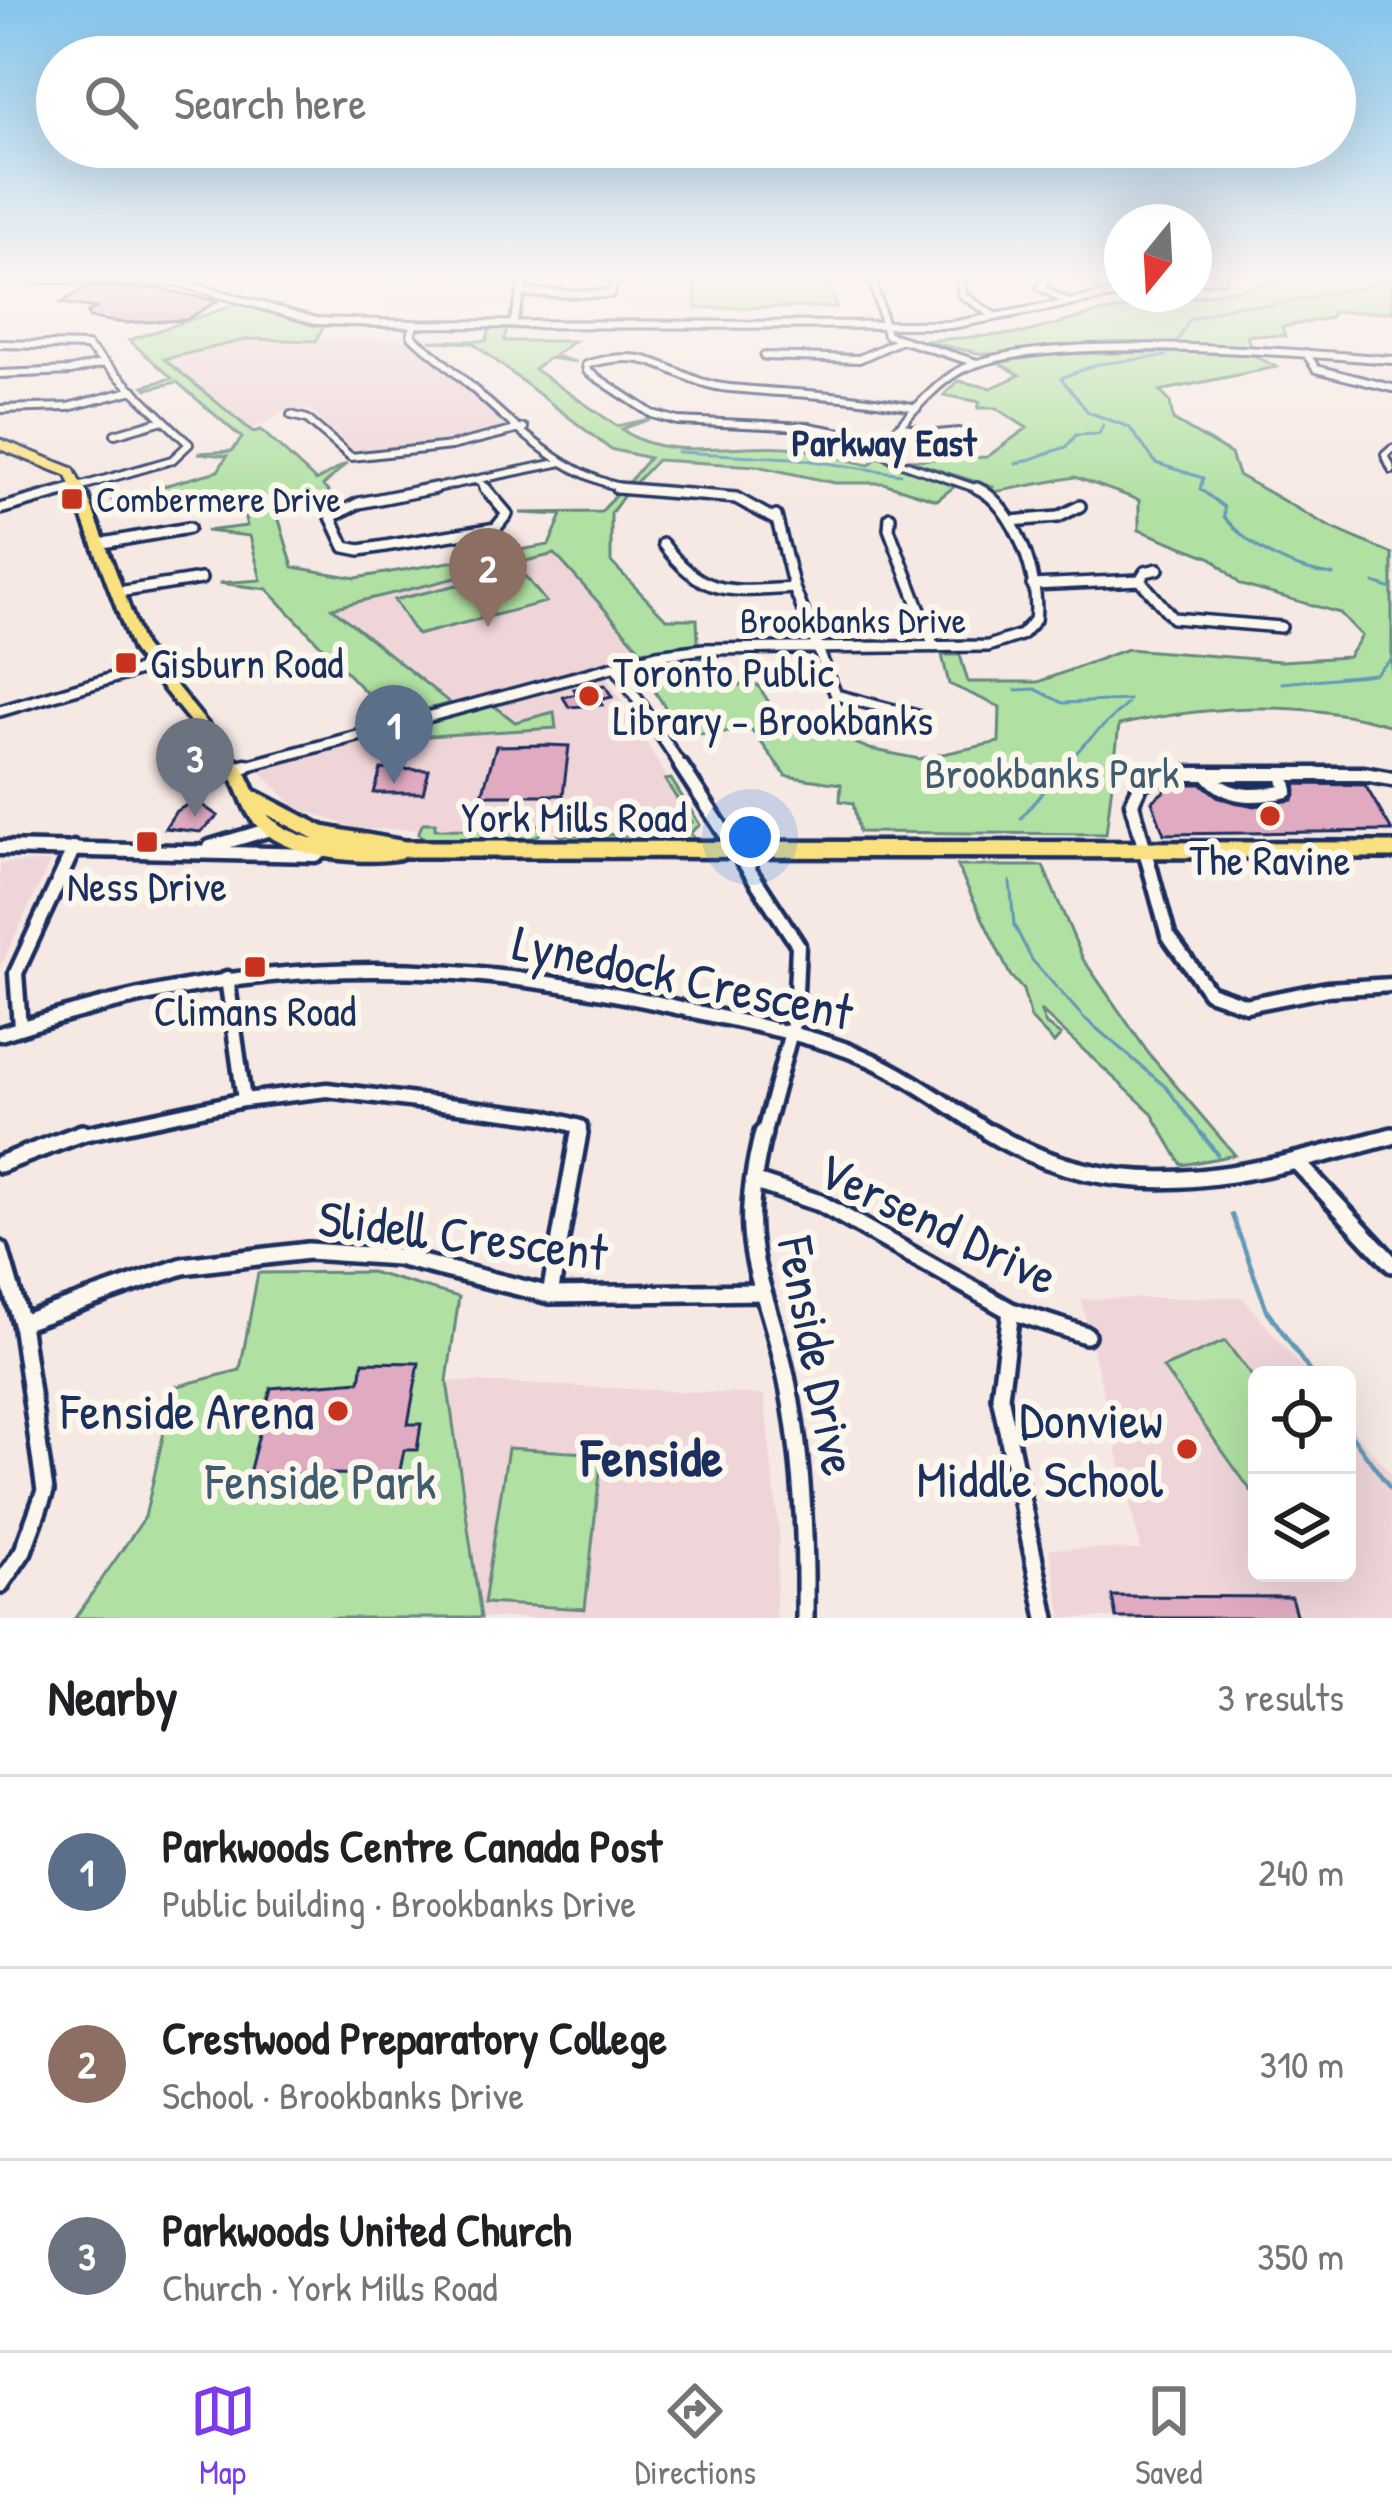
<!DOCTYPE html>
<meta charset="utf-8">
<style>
:root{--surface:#fff;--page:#f6f6f6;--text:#202124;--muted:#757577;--line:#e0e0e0;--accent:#7c3aed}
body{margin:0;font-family:"Patrick Hand",sans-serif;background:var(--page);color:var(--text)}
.controls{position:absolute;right:36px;bottom:36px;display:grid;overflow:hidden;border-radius:18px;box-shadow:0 12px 48px #0002}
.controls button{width:108px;height:108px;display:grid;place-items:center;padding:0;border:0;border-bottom:3px solid var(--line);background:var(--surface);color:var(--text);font:60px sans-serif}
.compass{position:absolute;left:1104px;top:204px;width:108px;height:108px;border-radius:50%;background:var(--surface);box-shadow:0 12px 48px #0002;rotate:198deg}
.you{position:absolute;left:750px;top:837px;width:42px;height:42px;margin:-30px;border:9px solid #fff;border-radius:50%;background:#1a73e8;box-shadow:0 0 0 18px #1a73e833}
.badge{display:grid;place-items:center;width:78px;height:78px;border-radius:50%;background:var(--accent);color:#fff;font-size:39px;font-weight:700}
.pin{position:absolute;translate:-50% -99px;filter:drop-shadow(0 3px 6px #0008)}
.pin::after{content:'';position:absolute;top:63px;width:42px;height:36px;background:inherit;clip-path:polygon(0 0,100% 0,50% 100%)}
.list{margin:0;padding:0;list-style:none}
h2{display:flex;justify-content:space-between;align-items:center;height:156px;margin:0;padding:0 48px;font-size:51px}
h2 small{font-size:39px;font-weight:400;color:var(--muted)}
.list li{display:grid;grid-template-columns:78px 1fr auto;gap:36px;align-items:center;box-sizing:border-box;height:192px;padding:0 48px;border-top:3px solid var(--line)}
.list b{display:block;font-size:45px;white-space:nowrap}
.list p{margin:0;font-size:39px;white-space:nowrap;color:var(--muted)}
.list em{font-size:39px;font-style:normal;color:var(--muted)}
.icon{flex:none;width:66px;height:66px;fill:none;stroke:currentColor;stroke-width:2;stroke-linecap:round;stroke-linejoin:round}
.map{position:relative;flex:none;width:1392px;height:1618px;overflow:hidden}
.search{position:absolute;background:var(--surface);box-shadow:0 12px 48px #0002;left:36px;right:36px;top:36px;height:132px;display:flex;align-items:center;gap:30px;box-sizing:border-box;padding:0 42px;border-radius:66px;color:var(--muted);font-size:45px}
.sheet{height:732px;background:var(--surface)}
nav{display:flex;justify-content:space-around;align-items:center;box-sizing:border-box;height:168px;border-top:3px solid var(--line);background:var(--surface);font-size:33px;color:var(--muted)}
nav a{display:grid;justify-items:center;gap:6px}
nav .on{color:var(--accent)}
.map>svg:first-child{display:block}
</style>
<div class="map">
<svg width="1392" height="1618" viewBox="0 0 1392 1618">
<rect width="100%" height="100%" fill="#f6e8e3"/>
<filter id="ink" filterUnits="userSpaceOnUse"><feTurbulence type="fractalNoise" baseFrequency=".00833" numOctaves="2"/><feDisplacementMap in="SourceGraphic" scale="24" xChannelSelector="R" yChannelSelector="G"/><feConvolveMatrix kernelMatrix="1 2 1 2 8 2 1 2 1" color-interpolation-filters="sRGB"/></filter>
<g filter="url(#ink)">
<path fill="#efd5d8" d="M396,278H518L509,307H386Z
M628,278H695L696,308H625Z
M249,339L407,340L509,426L448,442L357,455L309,409L287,410L252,430L163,358Z
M555,554L641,651L450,703L331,608Z
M607,677L699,831L358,829L293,806L260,771Z
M50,862L0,967V863Z
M1242,1297L1308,1375H1257V1573H1347V1422L1392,1476V1618H1062L1049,1548L1141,1550L1081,1299Z
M447,1381L764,1395L779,1532L775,1618H481Z"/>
<path fill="#b0e1a2" stroke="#668880" stroke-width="3" d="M695,278H829L836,307L696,308Z
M1303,278H1392V312H1333L1330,318L1282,327L1285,336L1247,335L1252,354L1276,367L1160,391L1170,402L1173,420L1231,454L1238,475L1328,526L1392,554V726C1303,699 1209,705 1119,725L1106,834L859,832L853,803L840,801L841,784L786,776L752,730L683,735L645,676L648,667L706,657L707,685H758L775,712L870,749L919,759L999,742L1000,707L949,684L942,655H960L968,682H1038L1127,649L1281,661L1348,657L1362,636L1340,613L1241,585L1212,558L1139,530V500L1075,477L989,493L993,487L907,460L987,457L1027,428L996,408H978L980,402L944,395L958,381L991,388L1020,375L997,362L1057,354L1230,351L983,354L923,341L1023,333L1093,314Z
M244,302L324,326L316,341L249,339L164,359L253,432L261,430L316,481L347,463L323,486L339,503L310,494L277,513L293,567L356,578L549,545L562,515L520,513L601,512L618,493L625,494L611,513V562L666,619H697L698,643L642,651L555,554L332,608L450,703L391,719L267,589L219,583L261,580L250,536L206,531L247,526L242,507L212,499L117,514L112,500L218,471L227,456L198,453L232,451L242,438L177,382L147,389L144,386L172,378L129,340Z
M490,328H507L504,341H574L554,356L576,362L549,358L534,369L617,426L650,419L622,429C661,462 738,443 786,447C814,449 842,459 869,465L878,457L955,486L937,500L883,483H835L757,466L657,460L634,484L628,483L649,458L610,449L473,343L430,341H486Z
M520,570L546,602L417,635L394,600Z
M492,704L515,722L554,712L556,728L413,737L406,729Z
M671,779L700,825L690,833L697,841H568L560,835L652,834L666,829L671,834L670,828L692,822L665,780Z
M423,823H435V829L529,830L540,824V834L530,840L426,839L418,834Z
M957,866H1043L1083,959L1149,1054L1235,1155L1182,1165L1151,1112L1040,1010L1046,1025L1061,1035L1054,1043L1031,1019L1023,990L1010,975Z
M371,1272L459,1297L447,1381L481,1618H75L145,1517L174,1387L240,1370L258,1273Z
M1225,1341L1257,1383V1499L1163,1368Z
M508,1448L602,1454L585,1609L484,1603Z"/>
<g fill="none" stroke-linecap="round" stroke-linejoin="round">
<path stroke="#6299b6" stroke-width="3" d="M1176,344L1189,320L1235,305L1267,306L1392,281
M1166,356L1098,364L1061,378L1088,412L1129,427L1156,463L1203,478L1200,489L1224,507V517C1251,549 1291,570 1333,575
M677,452L792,458L901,474
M1016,464L1066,447L1076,435L1099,434L1103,425
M1374,583L1392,589
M1282,683L1375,674L1392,659
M1016,690L1035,689L1063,703L1129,700
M1021,818L1084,744L1127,704
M1010,881L1014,925L1032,960L1083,1017L1166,1087L1203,1136"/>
<path stroke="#6299b6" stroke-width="4.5" d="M1201,1133L1217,1154
M1232,1215L1267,1310L1312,1375
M1347,1429L1392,1491"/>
</g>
<path fill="#e0aac0" stroke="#1b2f5e" stroke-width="3" d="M86,287L160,289L217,301L186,320L124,323L89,318L87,313L96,308L61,303Z
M605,685L612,697L599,700L602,705L569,707L563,697L577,694L574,689Z
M546,745L569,746L563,795H482L496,746Z
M381,769L429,770L423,793H374Z
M1173,784H1202L1220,798L1254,806L1293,800L1296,784L1365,785L1392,831L1164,834L1152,801Z
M196,801L218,816L200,832L165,828L176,811Z
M363,1362L419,1363L408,1424H421L417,1450H404L399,1475L249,1473L271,1388L360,1381Z
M1112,1596L1291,1597L1297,1618H1116Z"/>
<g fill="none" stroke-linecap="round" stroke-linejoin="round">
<g stroke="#1b2f5e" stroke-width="12">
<path id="minor-far3" d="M8,278L177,282L316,321L415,324L951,325L1122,293
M872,278L887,335L977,363
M962,278L961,294L996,317
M1047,278L1040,287L1067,302
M1194,280L1222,278
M521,293L610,294L617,278
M415,324L411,335L417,341C488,393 548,479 640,491
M513,324L525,278
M0,344L87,346L189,444L172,460L65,491
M1306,353L1316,369L1392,388
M764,356L859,359L901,340
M0,374L71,371L104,363
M0,409L68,407L134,390
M291,415L307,419L351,457L451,446L524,428
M900,426L937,434L959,432
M115,434L163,420
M885,441L809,427L678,421L652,414L587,371L586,365C658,342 672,383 730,388C794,394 854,395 917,408
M885,441C907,419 932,386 959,371C1035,330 1299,353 1392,360
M885,441V453L896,461L984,491
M1392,449L1385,455L1392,470
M480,482L487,491
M421,491L562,462"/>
</g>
<g stroke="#1b2f5e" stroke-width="16">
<path id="minor-far2" d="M435,488L359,503L331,517L345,547L360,550L496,528L507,514L485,488
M617,488L736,498L774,519
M0,509L75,488
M776,516L794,588L836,695L921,717
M890,517L889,529L934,647
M1011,521L1058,517L1080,506
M103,543L189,528
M663,544C704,599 731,591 794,588
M1140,580L1173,618L1281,627
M1032,585L1140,580L1145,572L1158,569
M118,592L201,579
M616,667L683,769
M0,711L150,667
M235,769L657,655L704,649L988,646L1021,635L1035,620C1041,580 1015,505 977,488"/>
</g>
<g stroke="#1b2f5e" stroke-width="21">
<path id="minor-far1" d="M681,766L798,945L795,1017L763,1136
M234,769L246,766
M1207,774C1227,800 1258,797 1287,791L1283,774
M1392,779L1364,774H1170L1142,782L1132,803L1168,935L1209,992L1246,1005L1327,989L1392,985
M210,847L274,828
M0,848L315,855L326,850
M227,978L244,1100
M20,1027L16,973L74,848
M0,1034C246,954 443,952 694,1011C749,1024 809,1034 862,1056C909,1076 951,1108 995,1136
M74,1136L244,1100L327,1090L545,1117L580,1127L578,1136"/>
</g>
<g stroke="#1b2f5e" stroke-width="24">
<path id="minor" d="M763,1133C732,1256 766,1274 788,1386C803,1463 806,1540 805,1618
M990,1133C1126,1213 1250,1174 1392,1136
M1296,1161L1392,1264
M0,1164L82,1133
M756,1182L820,1203L1011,1311L1086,1335
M0,1250L21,1323L45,1491L23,1551L0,1585
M550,1295L579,1133
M1011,1311L1000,1396L1046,1618
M21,1323L183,1266L308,1251L397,1257L550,1295L761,1292"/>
</g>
<g stroke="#1b2f5e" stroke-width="15">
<path id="major-far2" d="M0,444L70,472L79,491"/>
</g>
<g stroke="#1b2f5e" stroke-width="20">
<path id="major-far1" d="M78,488L138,648L236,769"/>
</g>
<g stroke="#1b2f5e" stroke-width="24">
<path id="major" d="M233,766C243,780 247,795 254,809C276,850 359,858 398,851
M254,799L321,834L404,849L1392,850"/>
</g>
<use href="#minor-far3" stroke="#fbf7ec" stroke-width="6"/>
<use href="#minor-far2" stroke="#fbf7ec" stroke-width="9"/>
<use href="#minor-far1" stroke="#fbf7ec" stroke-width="12"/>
<use href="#minor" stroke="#fbf7ec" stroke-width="15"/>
<use href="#major-far2" stroke="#fae180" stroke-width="9"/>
<use href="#major-far1" stroke="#fae180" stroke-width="12"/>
<use href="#major" stroke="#fae180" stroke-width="15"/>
</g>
</g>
<linearGradient id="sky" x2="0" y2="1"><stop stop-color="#85c5ec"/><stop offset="0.55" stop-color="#fbf5f2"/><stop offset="1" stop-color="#fbf5f2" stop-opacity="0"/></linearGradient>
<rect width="1392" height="505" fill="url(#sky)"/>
<g fill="#c8321e" stroke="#fbf7ec" stroke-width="4.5">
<rect x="60" y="487" width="24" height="24" rx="6"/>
<rect x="114" y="651" width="24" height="24" rx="6"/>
<circle cx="589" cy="696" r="12"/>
<circle cx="1270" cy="816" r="12"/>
<rect x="135" y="830" width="24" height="24" rx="6"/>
<rect x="243" y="955" width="24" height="24" rx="6"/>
<circle cx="338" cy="1411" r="12"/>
<circle cx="1187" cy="1449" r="12"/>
</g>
<g text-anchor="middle" stroke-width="12" stroke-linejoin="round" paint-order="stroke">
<g font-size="36" fill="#1b2f5e" stroke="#fbf7ec" text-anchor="start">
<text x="96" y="512">Combermere Drive</text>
</g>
<g font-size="36" fill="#1b2f5e" stroke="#fbf7ec">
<text x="853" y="633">Brookbanks Drive</text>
</g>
<g font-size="39" font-weight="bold" fill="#1b2f5e" stroke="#fbf7ec">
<text x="884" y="456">Parkway East</text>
</g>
<g font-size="42" fill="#1b2f5e" stroke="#fbf7ec">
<text x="150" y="678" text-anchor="start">Gisburn Road</text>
<text x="613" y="687" text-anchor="start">Toronto Public<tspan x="613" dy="48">Library - Brookbanks</tspan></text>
<text x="1270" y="875">The Ravine</text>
<text x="147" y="901">Ness Drive</text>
<text x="255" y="1026">Climans Road</text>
</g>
<g font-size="42" fill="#405c6f" stroke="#fbf7ec">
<text x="1052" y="788">Brookbanks Park</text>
</g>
<g font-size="42" fill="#1b2f5e" stroke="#fbf7ec">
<text x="574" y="832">York Mills Road</text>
</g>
<g font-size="51" fill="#1b2f5e" stroke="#fbf7ec">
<text transform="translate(683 977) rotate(12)" y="18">Lynedock Crescent</text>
<text transform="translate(938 1223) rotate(26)" y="18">Versend Drive</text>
<text transform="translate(463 1235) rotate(7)" y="18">Slidell Crescent</text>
<text transform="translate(818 1356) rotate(79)" y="18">Fenside Drive</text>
</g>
<g font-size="51" fill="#1b2f5e" stroke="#fbf7ec" text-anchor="end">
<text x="314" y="1429">Fenside Arena</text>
<text x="1163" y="1438">Donview<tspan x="1163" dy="59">Middle School</tspan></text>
</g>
<g font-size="51" fill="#405c6f" stroke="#fbf7ec">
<text x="321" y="1499">Fenside Park</text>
</g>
<g font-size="54" font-weight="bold" fill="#1b2f5e" stroke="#fbf7ec">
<text x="652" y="1476">Fenside</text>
</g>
</g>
</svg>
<div class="controls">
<button><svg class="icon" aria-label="locate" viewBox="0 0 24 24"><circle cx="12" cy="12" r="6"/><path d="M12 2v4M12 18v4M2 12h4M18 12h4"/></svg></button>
<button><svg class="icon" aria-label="layers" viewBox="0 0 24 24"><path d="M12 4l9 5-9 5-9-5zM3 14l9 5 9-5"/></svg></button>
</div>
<svg class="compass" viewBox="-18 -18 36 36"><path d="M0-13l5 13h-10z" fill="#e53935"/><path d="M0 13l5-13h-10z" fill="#757577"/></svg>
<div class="you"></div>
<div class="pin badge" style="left:394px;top:784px;background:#5c6f8a">1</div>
<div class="pin badge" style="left:488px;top:627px;background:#8d6e63">2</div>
<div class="pin badge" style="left:195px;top:817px;background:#6b7280">3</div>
<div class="search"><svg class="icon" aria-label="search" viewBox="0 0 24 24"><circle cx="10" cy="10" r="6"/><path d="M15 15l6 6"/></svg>Search here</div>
</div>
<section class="sheet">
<h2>Nearby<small>3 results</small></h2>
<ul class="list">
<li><span class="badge" style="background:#5c6f8a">1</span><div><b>Parkwoods Centre Canada Post</b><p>Public building · Brookbanks Drive</p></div><em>240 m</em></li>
<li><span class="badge" style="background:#8d6e63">2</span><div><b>Crestwood Preparatory College</b><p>School · Brookbanks Drive</p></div><em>310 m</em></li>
<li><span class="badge" style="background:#6b7280">3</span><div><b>Parkwoods United Church</b><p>Church · York Mills Road</p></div><em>350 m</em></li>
</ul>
</section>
<nav>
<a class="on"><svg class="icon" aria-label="map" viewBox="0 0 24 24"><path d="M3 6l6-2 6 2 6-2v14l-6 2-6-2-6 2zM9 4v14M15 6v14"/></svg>Map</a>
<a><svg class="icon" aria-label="directions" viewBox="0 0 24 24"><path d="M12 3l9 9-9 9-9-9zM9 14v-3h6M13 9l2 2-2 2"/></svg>Directions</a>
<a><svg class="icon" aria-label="saved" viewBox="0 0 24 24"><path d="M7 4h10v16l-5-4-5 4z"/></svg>Saved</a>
</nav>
